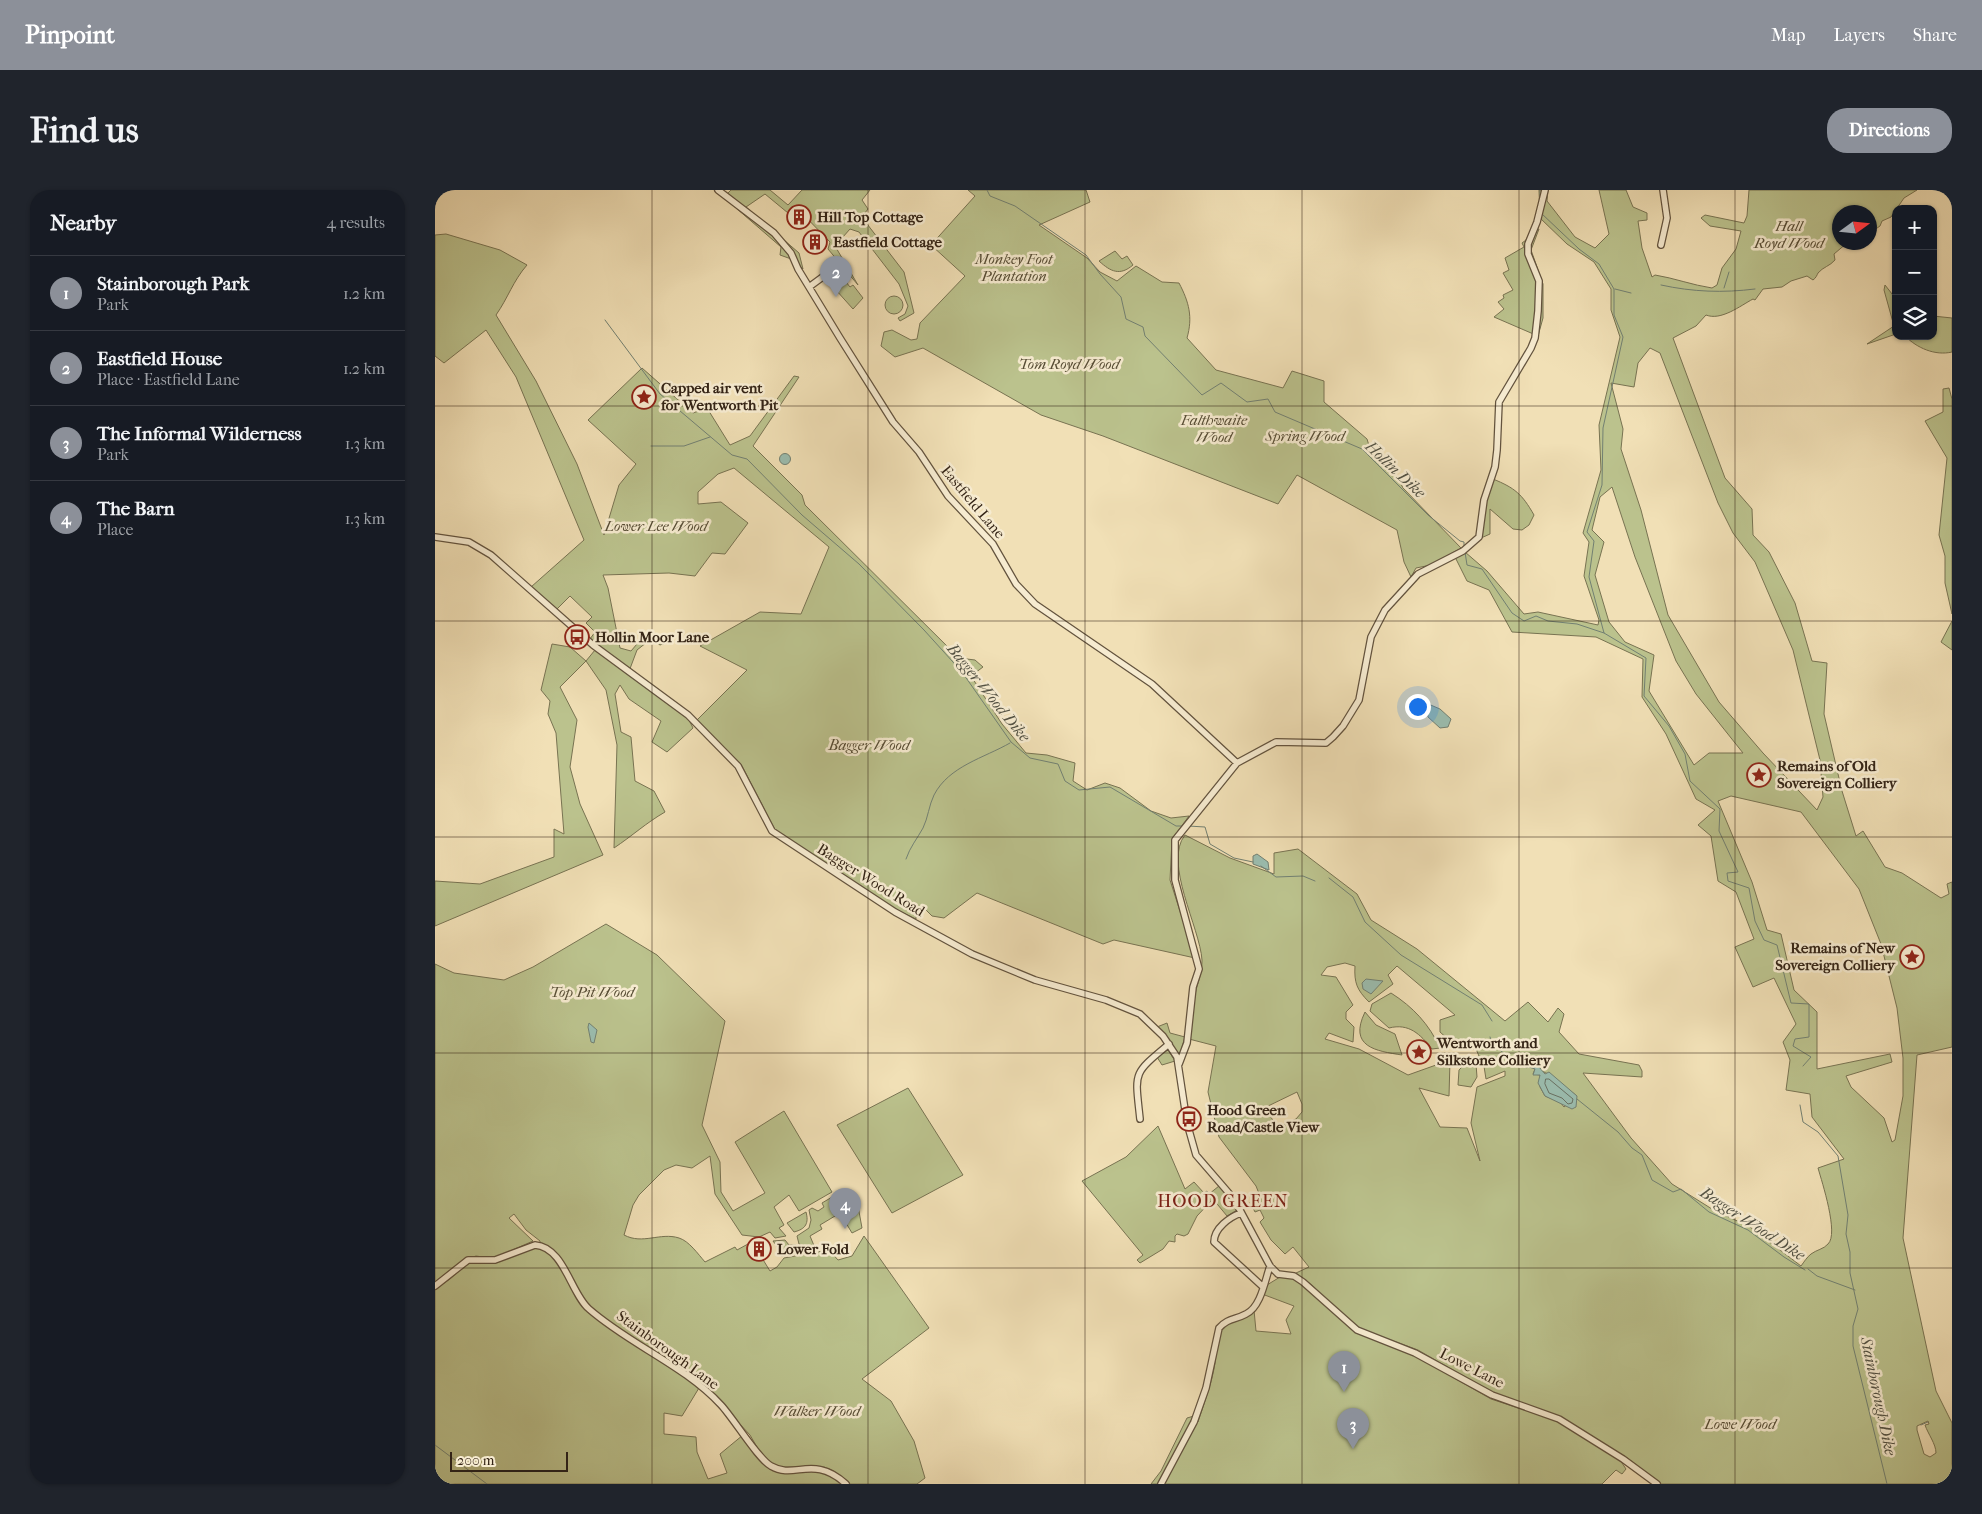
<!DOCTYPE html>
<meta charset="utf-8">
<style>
:root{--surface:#171b24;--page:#20242c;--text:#f1f3f6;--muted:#9ea1a6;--line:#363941;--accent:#8c9099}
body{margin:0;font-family:"IM FELL French Canon",serif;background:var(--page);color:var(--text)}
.controls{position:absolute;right:15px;top:15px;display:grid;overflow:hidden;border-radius:10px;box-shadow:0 1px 4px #0004}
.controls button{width:45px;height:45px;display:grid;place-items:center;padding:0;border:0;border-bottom:1px solid var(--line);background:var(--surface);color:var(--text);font:25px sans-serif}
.compass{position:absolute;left:1397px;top:15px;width:45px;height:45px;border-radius:50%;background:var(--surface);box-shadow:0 1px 4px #0004;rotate:75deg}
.scale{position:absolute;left:15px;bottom:12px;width:118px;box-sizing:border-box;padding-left:5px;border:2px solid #342416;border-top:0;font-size:14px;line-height:18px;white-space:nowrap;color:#342416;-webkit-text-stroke:4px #f6ebd0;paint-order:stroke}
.you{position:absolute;left:982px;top:516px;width:18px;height:18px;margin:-12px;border:4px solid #fff;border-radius:50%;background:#1a73e8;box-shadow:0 0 0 8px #1a73e833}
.badge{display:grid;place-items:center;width:32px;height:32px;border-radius:50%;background:var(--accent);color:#fff;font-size:16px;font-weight:700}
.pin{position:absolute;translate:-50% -41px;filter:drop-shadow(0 1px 2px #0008)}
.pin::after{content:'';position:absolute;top:26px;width:18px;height:15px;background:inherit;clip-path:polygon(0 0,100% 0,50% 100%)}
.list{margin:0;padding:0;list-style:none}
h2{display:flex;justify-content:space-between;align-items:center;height:65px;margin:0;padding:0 20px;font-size:21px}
h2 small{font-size:16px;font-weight:400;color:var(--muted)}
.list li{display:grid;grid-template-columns:32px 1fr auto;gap:15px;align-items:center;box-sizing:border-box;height:75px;padding:0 20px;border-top:1px solid var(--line)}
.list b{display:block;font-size:19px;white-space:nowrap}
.list p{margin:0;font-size:16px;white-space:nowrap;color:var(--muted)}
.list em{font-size:16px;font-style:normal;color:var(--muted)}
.icon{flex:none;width:28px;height:28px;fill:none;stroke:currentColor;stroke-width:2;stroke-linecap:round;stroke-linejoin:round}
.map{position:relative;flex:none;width:1517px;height:1294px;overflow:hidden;border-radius:20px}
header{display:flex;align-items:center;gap:30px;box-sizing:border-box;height:70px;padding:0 25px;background:var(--accent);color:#fff}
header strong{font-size:24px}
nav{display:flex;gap:28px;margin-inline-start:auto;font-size:18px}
.intro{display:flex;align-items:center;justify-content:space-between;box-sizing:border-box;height:120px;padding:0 30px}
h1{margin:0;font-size:35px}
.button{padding:12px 22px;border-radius:20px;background:var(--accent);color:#fff;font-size:18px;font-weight:700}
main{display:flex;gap:30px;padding:0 30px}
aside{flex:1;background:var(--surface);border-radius:20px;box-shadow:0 1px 4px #0004}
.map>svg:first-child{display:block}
</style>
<header>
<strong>Pinpoint</strong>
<nav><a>Map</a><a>Layers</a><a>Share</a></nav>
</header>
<div class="intro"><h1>Find us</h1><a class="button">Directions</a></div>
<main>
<aside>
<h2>Nearby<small>4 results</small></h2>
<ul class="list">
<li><span class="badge">1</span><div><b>Stainborough Park</b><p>Park</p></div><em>1.2 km</em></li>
<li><span class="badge">2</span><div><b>Eastfield House</b><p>Place · Eastfield Lane</p></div><em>1.2 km</em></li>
<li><span class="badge">3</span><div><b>The Informal Wilderness</b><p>Park</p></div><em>1.3 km</em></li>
<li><span class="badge">4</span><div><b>The Barn</b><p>Place</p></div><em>1.3 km</em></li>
</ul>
</aside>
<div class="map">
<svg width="1517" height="1294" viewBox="0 0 1517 1294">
<rect width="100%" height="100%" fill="#f1e0b6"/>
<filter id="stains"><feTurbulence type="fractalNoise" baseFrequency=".004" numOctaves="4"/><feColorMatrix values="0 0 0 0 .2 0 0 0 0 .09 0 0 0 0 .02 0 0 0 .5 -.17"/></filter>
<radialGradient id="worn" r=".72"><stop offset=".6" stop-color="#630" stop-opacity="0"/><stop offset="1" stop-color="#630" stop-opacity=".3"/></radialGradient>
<path fill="#bbc28d" stroke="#787352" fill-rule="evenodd" d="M296,0H335L353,15L367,0H435L427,10L433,19L423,32L429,30L469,82L479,123L465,131L463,128L470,124L473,116L464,94L424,42L415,39L400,56L423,95L393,59L395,52L360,16L353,23L330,4L311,17L364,63L368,79L359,70L345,65L346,57L301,18L305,17L292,4Z
M533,0H651L655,12L604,35L652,68L665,82L682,91L701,76L727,92L744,93C754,112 758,127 752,148L781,180L848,198L857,181L889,191V212L932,249L936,262L958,278L968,298L1026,358L996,375L981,378L976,387L969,372L962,340L862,285L843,314L668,246L606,225L488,158L460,167L446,156L449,142L457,140L476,150L482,149L485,133L530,86L496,55L540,6Z
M1104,0H1113L1112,11L1140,47L1160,58L1174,44L1164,0H1191L1198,17L1212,23V30L1203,31L1207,58L1217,87L1220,85C1239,88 1257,95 1277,98L1282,95L1287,78L1301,59L1306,41L1275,36L1266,28L1270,25L1309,33L1312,26L1314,0H1482L1469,8L1456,27L1447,31L1445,36L1435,43L1434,22H1404V52L1412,53L1399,64L1400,70C1395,76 1388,77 1383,83C1382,85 1381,88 1378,90L1372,86L1356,91L1347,97L1328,99L1320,110L1318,109C1305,116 1286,131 1271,125L1261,136L1238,148L1290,288L1317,319L1318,345L1334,362L1360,413L1377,471L1392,473L1389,524L1407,601L1421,646L1428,641L1450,677L1467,683L1506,708L1514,704L1512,694L1517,692V857L1482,865L1468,1048L1501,1201L1517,1233V1294H1226L1191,1267L1124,1227L1056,1202L983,1160L928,1140L911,1129L878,1096L861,1083L874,1077L858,1057L850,1064L836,1050L825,1032L829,1028L825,1020L820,1022L815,1012L825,1006L821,996L784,947L773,902L781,856L754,849C758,833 757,816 761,800C764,789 767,782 767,770C765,738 728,672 750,645L795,668L839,684V663L863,659L922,704L936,730L982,759L1070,831L1093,812L1113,832L1123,818L1129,824L1124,842L1144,864L1204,875L1207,881V887L1148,883L1196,948L1237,994L1277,1019L1315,1037L1366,1076C1369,1072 1372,1067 1376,1064C1381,1060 1389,1059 1393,1054C1404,1044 1387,992 1383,978L1409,969L1377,927L1375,904L1351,900L1355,870L1348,852L1361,834L1339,788L1318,797L1300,757L1319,749L1301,702L1283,691L1276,646L1263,635L1280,620L1261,609L1231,544L1207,507L1208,469L1161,447L1077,442L1054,400L1032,391L1020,367L1030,362L1052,381L1089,424L1103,422L1163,435L1164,430L1149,386L1154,352L1148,343L1166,280L1164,235L1185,147L1176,120V99L1159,72L1132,54L1105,28ZM1215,158L1225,163L1283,313L1298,343L1320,372L1358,460L1385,570L1388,607L1382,620L1328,563L1284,512L1233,425L1206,320L1186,259L1188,239L1176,193L1199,197L1203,173ZM1177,297L1200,367L1241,471L1261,504L1308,563H1274L1259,575L1214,501L1219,465L1190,452L1174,432L1160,385L1169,352L1157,340L1165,307ZM1296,606L1366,622L1424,699L1446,754L1462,818L1468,868V906L1460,950L1457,952L1449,928L1416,897L1411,886L1457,872L1455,864L1382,879V822L1359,800L1346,744L1332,740L1317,692L1283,611ZM910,773L920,776C919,793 922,800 934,812L958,794L953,785L962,776L1020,825L1005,830V842L1023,858L1041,859L1044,866L1033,871L1024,880L1023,895L1036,897L1042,887L1041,874L1048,870L1051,889L1070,881V886L1042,897L1036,933L1045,971L1032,938L1005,937L984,898L1014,906L1015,870L973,885L924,859L890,849L894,843L918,852L919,837L911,829V822L918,815L901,787L886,785L892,777ZM1094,875L1113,884L1142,906L1129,917L1125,912L1110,906L1105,897V885L1098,884L1100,879ZM862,902L867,914V922L861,929L843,937L829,918ZM1493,1231L1494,1234L1490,1235C1493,1244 1501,1254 1501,1263L1495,1267L1489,1264L1482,1240V1236Z
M1104,39L1096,60L1108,94V128L1103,146L1059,127L1069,119L1063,112L1069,108L1068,105L1078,100L1068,83L1074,80L1070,68L1089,57L1087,53L1091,50L1096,40Z
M11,44L65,60L92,75C78,91 73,108 61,125L101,191L142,274L169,345L184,295L201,274L153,230L207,178L258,223L272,218L295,255L315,246L359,186L364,187L318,256L367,305L370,315L524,468L540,470L548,477L536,486L567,534L591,563L612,565L640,573L638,591L652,600L670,593L685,598L716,621L736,628L754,626L737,649L735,690L760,768L679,750L668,754L542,703L509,728L497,726L490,719L481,721V729L462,720L340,640L306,574L261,531L312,480L265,456L325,422L366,424L394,357L299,278L283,284L263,302V314L286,312L313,333L290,364L277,363L260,386L234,383L168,385L173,398L185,458L196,461L214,440L231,453L225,455L216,449L202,460L193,484L252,526L258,538L232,562L217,552L226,531L194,509L185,495L180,504L186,542L196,547L200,591L219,601L230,622C211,633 197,646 179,658L182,555L171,500L151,471L125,497L142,530L135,577L145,614L168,665L0,736V691L45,694L119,667V639L129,644L121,543L113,524L115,511L106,500L117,454L135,457L151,471L160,460L168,464L170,460L155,449L160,442L151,433L157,427L135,406L122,419L96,397L149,350L81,187L51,140L9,173L0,166V45Z
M680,61L687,69L692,66L698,75C685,86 676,82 664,71Z
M411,92L415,97L418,95L428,108L418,119L401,100Z
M1450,95L1461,109V144L1432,154L1459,136L1449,100Z
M450 115a9 9 0 1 1 18 0a9 9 0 1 1-18 0Z
M1498,126L1517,128V162C1500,166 1482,158 1470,146H1498Z
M1514,198L1517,209V424L1510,393V366L1504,345L1512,268L1490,231L1508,222V199Z
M1058,289C1080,298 1087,304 1099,325L1094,335L1087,340L1078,339L1055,319V344L1046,348L1051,310Z
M1517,431V460L1506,452Z
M171,734L222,765L290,831L267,935L285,972L286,1002L298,1021L330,1003L300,952L349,921L397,1002L364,1021L354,1005L339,1017L349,1035L344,1038L351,1046L340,1048L335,1042L324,1047L307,1045L280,1004L275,966L257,978L241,975L229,980L204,1005L198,1015L189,1045C208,1055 225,1042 244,1048C254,1051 263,1064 270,1072L300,1057L302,1060L313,1054L319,1065L327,1064V1068L335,1081L342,1077L349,1068L394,1060L403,1070L417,1066L429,1046L494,1138L427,1189L456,1211L479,1251L490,1288L482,1294H413L399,1281L389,1277H347L335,1274L326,1264L315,1245L267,1193L247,1226L229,1223V1244L261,1247L262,1262L273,1289L292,1283L285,1264L308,1245L333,1278L342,1282L371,1280L394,1284L407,1294H0V1099L15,1089L34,1072L56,1073L100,1057H105V1051L91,1040L79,1024L74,1028L98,1051L64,1066L55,1068L41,1066L28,1070L0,1092V774L19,783L69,790L98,777Z
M956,803C978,817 994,834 1005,858L997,859C985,844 974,833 954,838L935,821L937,814Z
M930,822L941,835L960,844L967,865C941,861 913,857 930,822Z
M732,833L735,843L750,847L744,867L722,837Z
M733,860L740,871L727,875L722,867Z
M473,898L528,985L457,1023L402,935Z
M723,936L750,999L759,992L769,1003L772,1001L774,1004L784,996L798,1011L802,1020L792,1026L778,1009L762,1026L753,1044L749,1046L742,1044L740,1046V1052L734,1051L728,1059L705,1073L702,1070L708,1065L647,991L691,967Z
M409,1000H414L422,1012L419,1014L420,1017L423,1016L427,1038L417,1043L405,1023L385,1035L387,1039L375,1046L380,1058L374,1059L364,1054L362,1046L374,1038L376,1030L374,1020L377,1018L383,1021L389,1017L387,1013Z
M371,1022C374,1033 371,1039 359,1042L352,1033Z
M350,1050L354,1055H360L373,1061L346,1066V1062L338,1051Z
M845,1087L856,1088L872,1097L920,1142L979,1165L1056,1209L1123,1231L1185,1270L1191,1279L1187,1284L1181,1280L1167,1294H716L726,1281L752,1228L759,1226L763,1232C769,1213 777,1193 780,1173C782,1162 780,1149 787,1139C793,1128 810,1130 819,1120L821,1141L856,1144L851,1130L859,1116L827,1104L832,1095Z"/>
<path fill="#9bbdaf" stroke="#728072" d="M344.5 269a5.5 5.5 0 1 1 11 0a5.5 5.5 0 1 1-11 0Z
M991,513L1005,519L1016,529L1013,537L1005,538L993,527Z
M822,664L833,672L834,680L818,674V666Z
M931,789L948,791L936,804L928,799L927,793Z
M154,833L162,840L159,853L156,852L153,837Z
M1094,874L1104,877L1110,884L1114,882L1142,906L1141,917L1137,919L1110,906L1103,893L1105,885H1098L1100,879L1094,877Z"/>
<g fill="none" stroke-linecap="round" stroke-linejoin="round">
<path stroke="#687062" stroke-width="1" d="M1111,889H1114L1138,909L1137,913L1133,914L1127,908L1114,903L1110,894Z"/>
<path stroke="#728072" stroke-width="1" d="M552,0L555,6L580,16L651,65L665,84L686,107L691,129L708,137L710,146L767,205L786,193L812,212L833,209L840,222L927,259L993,325L1025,351L1029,352V358
M1105,9V0
M1106,23L1144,59L1164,74L1179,99V125L1188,147L1168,238L1167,295L1152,342L1159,351L1154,387L1169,443L1211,468L1209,506L1234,536L1250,564L1255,591L1285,619L1284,641L1303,682L1292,683L1293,691L1314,698L1320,731L1329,750L1342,755L1356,813L1374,814V847L1360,849L1358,856L1376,867L1368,876
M1226,95C1258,102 1288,103 1320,99
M1289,98L1294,82
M1180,99L1196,103
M170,130L225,204L297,265L312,269L367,325L424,374L489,440L527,482L576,552L595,568L623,574L630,591L644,600L675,597L741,636H749
M216,256H249L275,247
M1030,362L1032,375L1047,379L1077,423L1089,431L1101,426L1113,431L1142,434L1169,443
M753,636L770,637L775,654L799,668L818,672
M471,669C475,657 482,649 488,638C493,628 494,615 499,605C514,576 549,568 575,553
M826,676L841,687L868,686L880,691
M894,688L918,707L930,732L966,765L1047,815L1057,831
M1055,847C1057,859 1082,871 1092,878L1094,876
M1142,909L1183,942L1197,958L1207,965L1217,990L1238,1002L1246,999L1274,1022L1313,1040L1349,1067L1370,1080
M1365,915L1368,932L1383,942L1403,966L1413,1025L1411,1044L1415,1062V1083L1423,1119L1418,1136V1156L1452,1294
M1373,1079L1382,1086L1420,1100
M1486,1235L1493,1232
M0,1255L52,1294"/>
<g stroke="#63533e" stroke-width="8">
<path id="minor" d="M283,0L339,43L356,63L363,79L405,148L458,232L484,262L513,306L558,354L581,394L600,414L717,494L802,573
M1226,55L1232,28L1228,0
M374,97L389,86
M0,347L34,352L56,365L158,455L253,525L303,576L337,641L460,722L537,764L600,790L671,810L705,824L728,846L742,867L752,933L761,965L799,1009L835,1076L843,1084
M744,874L752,853L758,797L764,779L740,690V650L802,573L841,552L891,553L898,547L908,536L924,510L936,447L950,420L983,384L1028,361L1044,347L1049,310L1060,277L1062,260L1064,212L1096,158L1100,148L1103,121L1104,91L1093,64V54L1102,32L1110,0
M705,929C700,881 697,885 734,854
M806,1023C795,1027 779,1038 779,1052L827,1096
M843,1084L859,1086L868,1092L922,1140L980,1163L1057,1205L1124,1229L1188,1269L1222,1294
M0,1096L33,1070H60L100,1055C129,1057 136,1104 154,1119C195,1155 249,1175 286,1215C299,1229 323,1269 336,1276C360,1290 378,1264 411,1294
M726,1294L759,1232L771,1198L784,1138C793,1128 800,1130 811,1124C826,1117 830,1090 835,1076"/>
</g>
<use href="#minor" stroke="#f6ebd0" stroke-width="5.5"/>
</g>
<path fill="none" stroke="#342416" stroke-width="1" stroke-opacity="0.55" d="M217,0V1294M433,0V1294M650,0V1294M867,0V1294M1084,0V1294M1300,0V1294M0,216H1517M0,431H1517M0,647H1517M0,863H1517M0,1078H1517"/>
<defs>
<g id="building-ring" transform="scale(1.25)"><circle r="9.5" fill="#f6ebd0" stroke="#8f2418" stroke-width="1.5"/><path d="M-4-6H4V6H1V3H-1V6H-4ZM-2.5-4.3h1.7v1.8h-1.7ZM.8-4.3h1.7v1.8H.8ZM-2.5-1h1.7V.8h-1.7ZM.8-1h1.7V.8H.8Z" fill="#8f2418"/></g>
<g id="sight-ring" transform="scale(1.25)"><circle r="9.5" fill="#f6ebd0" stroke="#8f2418" stroke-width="1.5"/><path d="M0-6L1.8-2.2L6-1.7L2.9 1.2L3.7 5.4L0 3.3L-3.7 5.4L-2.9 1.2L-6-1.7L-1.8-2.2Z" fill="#8f2418"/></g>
<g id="bus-ring" transform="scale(1.25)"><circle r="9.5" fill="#f6ebd0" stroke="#8f2418" stroke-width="1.5"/><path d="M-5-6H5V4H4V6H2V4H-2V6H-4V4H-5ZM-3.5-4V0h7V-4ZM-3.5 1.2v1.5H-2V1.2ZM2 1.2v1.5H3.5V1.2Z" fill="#8f2418"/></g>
</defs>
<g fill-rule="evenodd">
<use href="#building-ring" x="364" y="27"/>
<use href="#building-ring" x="380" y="52"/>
<use href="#sight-ring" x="209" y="207"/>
<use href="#bus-ring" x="142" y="447"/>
<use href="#sight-ring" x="1324" y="585"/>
<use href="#sight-ring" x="1477" y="767"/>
<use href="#sight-ring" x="984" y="862"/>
<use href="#bus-ring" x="754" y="929"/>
<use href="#building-ring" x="324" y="1059"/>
</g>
<g text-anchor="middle" stroke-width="5" stroke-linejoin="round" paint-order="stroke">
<g font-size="15" font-weight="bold" fill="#342416" stroke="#f6ebd0" text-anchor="start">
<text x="382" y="32">Hill Top Cottage</text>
<text x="398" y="57">Eastfield Cottage</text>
<text x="226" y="203">Capped air vent<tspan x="226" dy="17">for Wentworth Pit</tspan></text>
<text x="160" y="452">Hollin Moor Lane</text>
<text x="1342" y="581">Remains of Old<tspan x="1342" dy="17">Sovereign Colliery</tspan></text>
<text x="1460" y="763" text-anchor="end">Remains of New<tspan x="1460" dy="17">Sovereign Colliery</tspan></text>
<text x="1002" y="858">Wentworth and<tspan x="1002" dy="17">Silkstone Colliery</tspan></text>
<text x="772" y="925">Hood Green<tspan x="772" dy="17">Road/Castle View</tspan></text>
<text x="342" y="1064">Lower Fold</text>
</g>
<g font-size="15" font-style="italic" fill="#564c34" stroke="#f6ebd0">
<text x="1354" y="41">Hall<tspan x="1354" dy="17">Royd Wood</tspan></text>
<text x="579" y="74">Monkey Foot<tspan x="579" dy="17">Plantation</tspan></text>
<text x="634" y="179">Tom Royd Wood</text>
<text x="779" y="235">Falthwaite<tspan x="779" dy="17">Wood</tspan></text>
<text x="870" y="251">Spring Wood</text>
<text x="221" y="341">Lower Lee Wood</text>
<text x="434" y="560">Bagger Wood</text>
<text x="157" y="807">Top Pit Wood</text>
<text x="382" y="1226">Walker Wood</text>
<text x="1305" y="1239">Lowe Wood</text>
</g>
<g font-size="15" fill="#342416" stroke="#f6ebd0">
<text transform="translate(538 312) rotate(50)" y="5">Eastfield Lane</text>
<text transform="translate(436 690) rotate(32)" y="5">Bagger Wood Road</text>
<text transform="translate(233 1160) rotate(36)" y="5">Stainborough Lane</text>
<text transform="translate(1037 1178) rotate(27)" y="5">Lowe Lane</text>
</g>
<g font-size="16" font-style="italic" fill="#535244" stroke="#f6ebd0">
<text transform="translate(961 279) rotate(43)" y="6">Hollin Dike</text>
<text transform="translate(554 502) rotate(51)" y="6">Bagger Wood Dike</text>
<text transform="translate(1318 1033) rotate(33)" y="6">Bagger Wood Dike</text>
<text transform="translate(1444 1206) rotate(78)" y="6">Stainborough Dike</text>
</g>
<g font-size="18" letter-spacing="1" fill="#7a1f14" stroke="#f6ebd0">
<text x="788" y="1017">HOOD GREEN</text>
</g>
</g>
<rect width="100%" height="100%" filter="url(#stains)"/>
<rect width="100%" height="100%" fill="url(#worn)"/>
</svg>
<div class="controls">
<button>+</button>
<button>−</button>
<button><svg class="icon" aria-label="layers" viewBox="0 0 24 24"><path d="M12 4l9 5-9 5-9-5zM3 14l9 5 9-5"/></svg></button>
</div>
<svg class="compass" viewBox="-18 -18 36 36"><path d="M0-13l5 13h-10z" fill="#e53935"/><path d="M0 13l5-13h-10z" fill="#9ea1a6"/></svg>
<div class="scale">200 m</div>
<div class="you"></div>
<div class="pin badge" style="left:909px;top:1202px">1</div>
<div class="pin badge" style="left:401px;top:107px">2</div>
<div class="pin badge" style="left:918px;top:1259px">3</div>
<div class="pin badge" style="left:410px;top:1039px">4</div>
</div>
</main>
